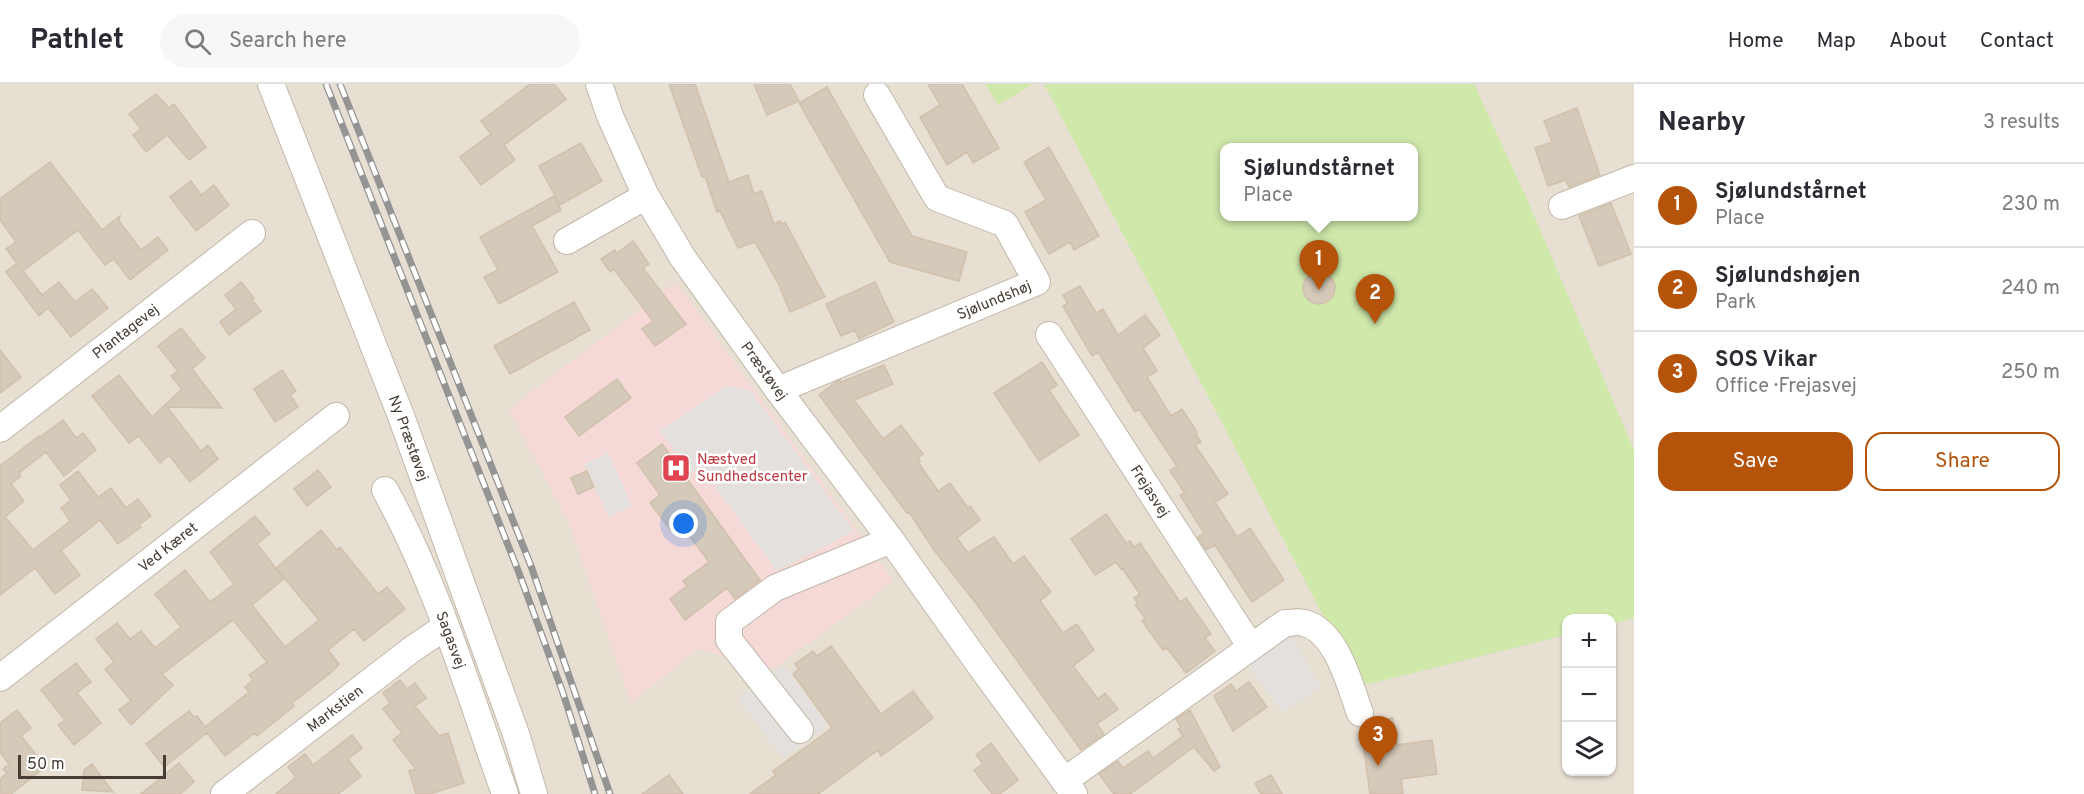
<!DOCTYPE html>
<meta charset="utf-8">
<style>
:root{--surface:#fff;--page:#f7f7f7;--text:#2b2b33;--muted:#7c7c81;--line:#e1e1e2;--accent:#b45309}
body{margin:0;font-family:Overpass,sans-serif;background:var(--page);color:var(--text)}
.controls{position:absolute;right:18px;bottom:18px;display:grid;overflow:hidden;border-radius:12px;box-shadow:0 2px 4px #0004}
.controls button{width:54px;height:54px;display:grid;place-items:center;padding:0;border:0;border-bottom:2px solid var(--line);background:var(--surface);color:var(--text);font:30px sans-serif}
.scale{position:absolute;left:18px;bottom:15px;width:148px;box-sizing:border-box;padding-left:6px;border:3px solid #453d34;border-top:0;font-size:16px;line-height:21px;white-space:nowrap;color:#453d34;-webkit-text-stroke:4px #fff;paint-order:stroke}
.you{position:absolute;left:684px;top:440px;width:21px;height:21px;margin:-15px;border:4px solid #fff;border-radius:50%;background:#1a73e8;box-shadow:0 0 0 9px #1a73e833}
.badge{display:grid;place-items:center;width:39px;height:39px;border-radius:50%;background:var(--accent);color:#fff;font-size:20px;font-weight:700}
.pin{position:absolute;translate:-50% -50px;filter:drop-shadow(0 2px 3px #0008)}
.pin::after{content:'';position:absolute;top:32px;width:21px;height:18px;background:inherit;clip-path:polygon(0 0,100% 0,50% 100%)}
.popup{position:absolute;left:1220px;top:59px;width:198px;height:78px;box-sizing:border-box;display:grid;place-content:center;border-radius:12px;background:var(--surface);filter:drop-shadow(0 2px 4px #0005);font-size:20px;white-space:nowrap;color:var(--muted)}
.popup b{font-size:22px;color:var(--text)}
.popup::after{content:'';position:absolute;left:50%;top:100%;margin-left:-12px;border:12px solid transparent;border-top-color:var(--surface)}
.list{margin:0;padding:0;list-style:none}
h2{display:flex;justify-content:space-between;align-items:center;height:78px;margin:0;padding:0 24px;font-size:26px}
h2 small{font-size:20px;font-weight:400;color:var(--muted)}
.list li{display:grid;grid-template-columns:39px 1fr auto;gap:18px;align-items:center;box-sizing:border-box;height:84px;padding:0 24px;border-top:2px solid var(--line)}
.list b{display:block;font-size:22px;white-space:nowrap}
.list p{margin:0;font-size:20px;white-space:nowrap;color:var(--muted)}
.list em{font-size:20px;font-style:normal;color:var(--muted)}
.actions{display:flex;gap:12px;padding:18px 24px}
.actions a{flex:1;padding:14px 0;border:2px solid var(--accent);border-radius:18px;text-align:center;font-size:21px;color:var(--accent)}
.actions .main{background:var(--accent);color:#fff}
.icon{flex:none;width:33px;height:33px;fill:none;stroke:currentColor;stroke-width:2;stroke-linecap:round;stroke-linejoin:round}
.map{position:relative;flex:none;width:1634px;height:710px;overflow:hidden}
header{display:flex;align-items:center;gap:36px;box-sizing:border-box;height:84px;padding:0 30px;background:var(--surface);border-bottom:2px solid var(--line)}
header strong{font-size:28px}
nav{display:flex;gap:33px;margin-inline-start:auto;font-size:21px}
.search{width:420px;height:54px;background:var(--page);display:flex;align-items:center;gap:15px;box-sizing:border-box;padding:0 21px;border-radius:33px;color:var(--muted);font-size:22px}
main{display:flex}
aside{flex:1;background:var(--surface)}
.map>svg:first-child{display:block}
</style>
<header>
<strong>Pathlet</strong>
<div class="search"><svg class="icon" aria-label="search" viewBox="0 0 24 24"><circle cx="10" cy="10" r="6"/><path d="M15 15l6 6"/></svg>Search here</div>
<nav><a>Home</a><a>Map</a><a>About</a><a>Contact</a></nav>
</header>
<main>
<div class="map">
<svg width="1634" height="710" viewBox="0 0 1634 710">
<rect width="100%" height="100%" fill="#f3eee4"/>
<path fill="#e7dfd2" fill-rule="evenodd" d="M0,0H1634V710H0ZM1224,64H1414V132H1224ZM1566,534H1612V688H1566Z"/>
<path fill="#f4d9d7" d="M676,198L894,497L751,601L735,581L725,573L698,565L631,619L570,442L509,325Z"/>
<path fill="#d0e9ab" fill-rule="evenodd" d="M985,0H1033L998,21Z
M1044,0H1474L1527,115L1634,366V534L1612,540V534H1566V551L1360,602ZM1224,64H1414V132H1224Z"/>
<path fill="#e3e0dd" d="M727,301L751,308L854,447L777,487L701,383L691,388L660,347Z
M608,369L632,422L609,433L584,380Z
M1289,548L1321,603L1283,628L1246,580Z
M784,581L828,642L783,675L738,614Z"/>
<path fill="#d5c9b9" stroke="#d0c0ac" stroke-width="1.5" d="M530,0H554L566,15L504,61L515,76L481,101L460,73L491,50L481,37Z
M669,0H695L729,98L748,91L754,110L762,107L774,140L780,137L782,140L785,138L825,213L790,228L779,201L755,158L738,164L720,127L717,128L705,92L702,93Z
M754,0H790L799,17L767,31Z
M928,0H962L999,64L973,79L967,68L947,81L920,33L940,21Z
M827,3L912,152L967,168L959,197L890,178L799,19Z
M156,10L169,24L174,20L206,63L189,76L167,51L146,68L133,51L141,45L129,30Z
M1577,24L1600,91L1569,103L1566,96L1548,102L1535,64L1552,58L1544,37Z
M581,59L602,97L560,121L539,82Z
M1049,63L1099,152L1074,166L1070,158L1049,170L1025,128L1046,116L1024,78Z
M50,78L102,146L120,132L119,137L141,166L158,153L168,166L130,196L114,175L105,181L78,146L23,187L42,211L59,198L75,218L92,205L108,224L71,253L48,224L39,232L6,188L17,179L6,165L16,158L0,136V115Z
M191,97L201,111L214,101L229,121L196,147L170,113Z
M554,112L561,126L532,142L558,188L499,220L484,193L498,186L480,153Z
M1611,119L1631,170L1599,182L1579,132Z
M633,157L649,180L643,184L686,240L655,262L642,245L653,237L614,185L610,188L601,175L615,166L617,169Z
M1303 204a16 16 0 1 1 32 0a16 16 0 1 1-32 0Z
M241,198L254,214L252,216L261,227L229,251L220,238L236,225L225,211Z
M875,198L894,238L859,255L855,246L841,252L826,220Z
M1080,202L1096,229L1103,225L1118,251L1145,231L1160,251L1143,264L1157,287L1147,293L1171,332L1182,325L1197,348L1196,350L1201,358L1195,361L1228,410L1215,418L1237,453L1250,444L1284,496L1252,518L1215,461L1206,466L1198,453L1204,449L1180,411L1185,409L1170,387L1177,382L1139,325L1135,328L1098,268L1092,272L1063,222L1068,219L1063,211Z
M574,218L590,246L510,290L494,262Z
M181,244L205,274L192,285L222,324L167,323L201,367L208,361L218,375L190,398L169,371L160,379L139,352L129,359L92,312L119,291L152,333L182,305L171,292L178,287L158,262Z
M0,266L21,293L0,309Z
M1042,278L1057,301L1049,306L1079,351L1039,377L994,309Z
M884,281L893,300L854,316L883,355L901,341L923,370L918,374L920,377L918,378L938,407L950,399L968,424L970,422L980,436L957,454L968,469L994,453L1013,480L1024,472L1051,508L1040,517L1063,549L1077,540L1094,566L1073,582L1098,615L1105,609L1118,625L1097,640L1104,650L1081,666L975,518L934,466L909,428L907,429L819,311L836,298L840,296L841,298Z
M282,286L296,307L290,311L298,323L275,338L254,305Z
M617,295L631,314L579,352L565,333Z
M63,336L76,354L83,349L96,366L64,392L46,368L19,389L21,392L11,400L24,417L5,433L33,466L70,437L61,424L71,416L60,401L78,387L98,413L111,404L126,424L138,415L151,432L139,441L141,443L118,460L100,436L61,467L80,491L55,510L35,484L0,511V382L39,352L40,353Z
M662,360L760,496L735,515L727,504L685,536L670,515L687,502L683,497L709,478L681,441L672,448L650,419L660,411L637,379Z
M318,386L331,403L307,422L294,405Z
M587,387L594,403L578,410L571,394Z
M1106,430L1126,459L1130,457L1134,463L1140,459L1180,518L1186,514L1211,550L1205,554L1215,567L1186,589L1167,564L1163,566L1142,537L1145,534L1135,521L1138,519L1134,514L1140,510L1122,484L1121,485L1116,478L1095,491L1071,455Z
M255,432L270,450L257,460L284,495L252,521L285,563L319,536L276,484L321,446L337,466L340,463L378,510L387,503L405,525L364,557L354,545L328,566L339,580L334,586L292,619L294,622L257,652L255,649L225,672L207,649L164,683L146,660L189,627L194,633L197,632L205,643L249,608L245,603L253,596L249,591L267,578L233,536L162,590L173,601L131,641L119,626L131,617L105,585L114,578L96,555L117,539L130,555L141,547L155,564L181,543L155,510L185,486L210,518L234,500L210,468Z
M831,562L881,630L913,607L933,634L881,672L878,666L818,710H750L776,691L773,687L832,644L793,590L799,585L795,580L813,567L817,572Z
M76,579L91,598L77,609L101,639L74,661L58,641L65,636L41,606Z
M400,596L407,605L415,599L426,614L415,622L439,652L448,649L464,699L430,710H416L409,687L416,685L393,656L402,649L383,625L390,619L383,609Z
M1249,598L1267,623L1233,647L1214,612L1231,600L1236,607Z
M17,626L31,644L21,652L37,672L34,674L43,685L11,710H0V695L7,689L3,685L9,680L0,668V639Z
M1190,626L1220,683L1214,687L1194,663L1130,710H1114L1099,690L1118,677L1123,684L1148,667L1153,674L1183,652L1178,645L1181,643L1176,635Z
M1393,634L1397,661L1432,656L1437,690L1401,695L1403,710H1370L1361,644L1365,643L1372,637Z
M352,651L362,664L348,675L361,692L338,710H276L296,693L288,683L305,670L313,681Z
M991,659L1018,696L1000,710H992L974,686L983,680L976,671Z
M179,679L194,698L180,710H141Z
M92,680L113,708L82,706L84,686Z
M669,691L683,710H642Z
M1271,691L1282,710H1261L1255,699Z"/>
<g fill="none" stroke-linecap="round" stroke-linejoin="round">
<g stroke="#c1b8a9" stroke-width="28">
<g id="minor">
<path id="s1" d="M271,0L401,332L517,653L534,710"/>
<path id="s2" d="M599,0L610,32L646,112L683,174L778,306L891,456L981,583L1074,710"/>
<path d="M1562,122L1634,94"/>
<path d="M567,157L646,112"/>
<path id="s3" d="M1049,251L1251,563"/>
<path id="s4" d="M778,306L1037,198L1005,140L937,114L877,11"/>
<path id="s5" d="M0,345L252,149"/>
<path id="s6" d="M385,406C437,500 469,609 505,710"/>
<path id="s7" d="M0,594L336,332"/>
<path d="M800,646L729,556V538L775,504L891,456"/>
<path d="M1064,697L1285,539C1291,539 1299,537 1304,539C1337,547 1350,602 1360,629"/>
<path id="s8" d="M224,710L411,566L445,543"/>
</g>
</g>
<use href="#minor" stroke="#fff" stroke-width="26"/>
<g stroke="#949494" stroke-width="7">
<path id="rail" d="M326,0L519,489L563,609L595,710
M340,0L531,482L610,710"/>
</g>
<use href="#rail" stroke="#fff" stroke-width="4.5" stroke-dasharray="14" stroke-linecap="butt"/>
</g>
<defs>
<g id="hospital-square" transform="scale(1.5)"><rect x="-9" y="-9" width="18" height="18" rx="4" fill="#e0444e" stroke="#fff"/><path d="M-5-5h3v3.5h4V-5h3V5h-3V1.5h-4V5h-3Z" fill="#fff"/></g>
</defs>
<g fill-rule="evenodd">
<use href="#hospital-square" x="676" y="384"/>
</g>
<g text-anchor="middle" stroke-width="5" stroke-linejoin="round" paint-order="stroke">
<g font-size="15" fill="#453d34" stroke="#fff">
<text dy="5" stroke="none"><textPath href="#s4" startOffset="234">Sjølundshøj</textPath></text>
<text dy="5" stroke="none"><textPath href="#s5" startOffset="159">Plantagevej</textPath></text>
<text dy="5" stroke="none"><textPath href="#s2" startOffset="333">Præstøvej</textPath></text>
<text dy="5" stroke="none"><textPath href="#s1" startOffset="380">Ny Præstøvej</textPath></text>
<text dy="5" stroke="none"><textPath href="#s3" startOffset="186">Frejasvej</textPath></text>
<text dy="5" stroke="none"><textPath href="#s7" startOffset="213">Ved Kæret</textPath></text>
<text dy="5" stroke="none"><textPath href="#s6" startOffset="164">Sagasvej</textPath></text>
<text dy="5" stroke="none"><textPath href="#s8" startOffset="140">Markstien</textPath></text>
</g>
<g font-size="15" fill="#be3a42" stroke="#fff" text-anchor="start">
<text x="697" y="380">Næstved<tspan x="697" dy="17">Sundhedscenter</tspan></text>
</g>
</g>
</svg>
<div class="controls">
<button>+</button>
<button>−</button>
<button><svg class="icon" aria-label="layers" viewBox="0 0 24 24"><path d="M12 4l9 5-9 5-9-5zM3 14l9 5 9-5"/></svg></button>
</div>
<div class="scale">50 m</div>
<div class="you"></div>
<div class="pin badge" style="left:1319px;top:206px">1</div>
<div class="popup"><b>Sjølundstårnet</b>Place</div>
<div class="pin badge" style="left:1375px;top:240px">2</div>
<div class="pin badge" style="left:1378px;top:682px">3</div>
</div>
<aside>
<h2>Nearby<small>3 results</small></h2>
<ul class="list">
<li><span class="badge">1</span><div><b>Sjølundstårnet</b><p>Place</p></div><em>230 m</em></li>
<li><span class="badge">2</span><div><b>Sjølundshøjen</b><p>Park</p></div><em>240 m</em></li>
<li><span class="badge">3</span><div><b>SOS Vikar</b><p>Office · Frejasvej</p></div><em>250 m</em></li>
</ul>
<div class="actions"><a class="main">Save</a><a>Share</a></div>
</aside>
</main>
